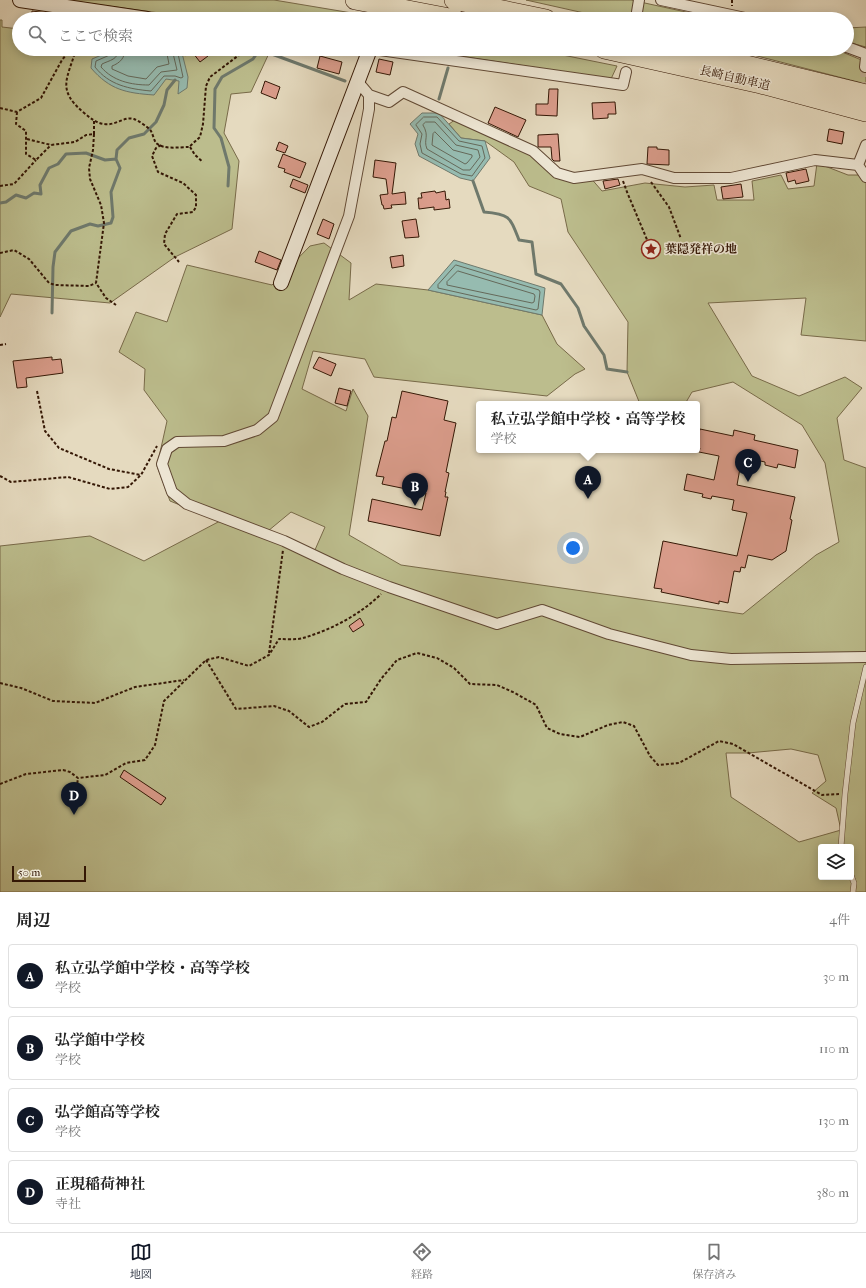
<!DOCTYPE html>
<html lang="ja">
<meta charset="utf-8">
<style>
:root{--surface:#fff;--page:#f6f6f6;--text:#222;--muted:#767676;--line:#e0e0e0;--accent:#111827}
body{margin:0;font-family:"IM FELL French Canon","Noto Serif JP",serif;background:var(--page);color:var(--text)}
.controls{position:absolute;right:12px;bottom:12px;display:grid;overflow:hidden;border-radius:4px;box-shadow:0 2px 10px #0003}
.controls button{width:36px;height:36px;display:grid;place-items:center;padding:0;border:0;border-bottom:1px solid var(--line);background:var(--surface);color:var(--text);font:20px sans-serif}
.scale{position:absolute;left:12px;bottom:10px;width:74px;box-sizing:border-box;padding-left:4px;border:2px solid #341705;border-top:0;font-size:11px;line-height:14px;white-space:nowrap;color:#341705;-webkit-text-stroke:3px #eee7d5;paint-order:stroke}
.you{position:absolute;left:573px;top:548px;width:14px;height:14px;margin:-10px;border:3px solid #fff;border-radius:50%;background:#1a73e8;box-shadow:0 0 0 6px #1a73e833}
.badge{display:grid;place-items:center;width:26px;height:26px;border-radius:50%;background:var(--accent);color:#fff;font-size:13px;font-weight:700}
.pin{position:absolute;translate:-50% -33px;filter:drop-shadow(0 1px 2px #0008)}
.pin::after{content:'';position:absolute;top:21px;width:14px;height:12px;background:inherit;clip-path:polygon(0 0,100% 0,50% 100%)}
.popup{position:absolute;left:476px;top:401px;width:224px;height:52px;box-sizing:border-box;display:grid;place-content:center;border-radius:4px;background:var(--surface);filter:drop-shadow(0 1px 3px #0005);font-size:13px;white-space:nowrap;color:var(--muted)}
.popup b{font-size:15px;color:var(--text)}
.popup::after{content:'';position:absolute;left:50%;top:100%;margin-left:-8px;border:8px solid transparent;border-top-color:var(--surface)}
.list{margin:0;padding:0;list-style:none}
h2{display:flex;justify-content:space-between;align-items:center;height:52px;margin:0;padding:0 16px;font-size:17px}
h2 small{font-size:13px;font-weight:400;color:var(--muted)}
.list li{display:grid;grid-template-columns:26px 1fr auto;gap:12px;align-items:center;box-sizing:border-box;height:64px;margin:0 8px 8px;padding:0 8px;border:1px solid var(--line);border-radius:4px}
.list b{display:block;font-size:15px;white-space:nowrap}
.list p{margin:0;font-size:13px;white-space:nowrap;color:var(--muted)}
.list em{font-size:13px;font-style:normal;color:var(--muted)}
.icon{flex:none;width:22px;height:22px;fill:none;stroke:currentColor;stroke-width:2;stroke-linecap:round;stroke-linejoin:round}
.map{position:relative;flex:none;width:866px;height:892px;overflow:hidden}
.search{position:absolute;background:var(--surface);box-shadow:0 2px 10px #0003;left:12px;right:12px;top:12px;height:44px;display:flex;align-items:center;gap:10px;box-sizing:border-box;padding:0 14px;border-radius:22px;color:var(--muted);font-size:15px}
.sheet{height:340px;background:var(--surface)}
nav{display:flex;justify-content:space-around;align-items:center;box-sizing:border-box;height:56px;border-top:1px solid var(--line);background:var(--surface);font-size:11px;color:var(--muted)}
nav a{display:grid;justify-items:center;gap:2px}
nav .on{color:var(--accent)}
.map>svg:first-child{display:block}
</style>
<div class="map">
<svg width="866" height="892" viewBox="0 0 866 892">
<rect width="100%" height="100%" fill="#e5dabf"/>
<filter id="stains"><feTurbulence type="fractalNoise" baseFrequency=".005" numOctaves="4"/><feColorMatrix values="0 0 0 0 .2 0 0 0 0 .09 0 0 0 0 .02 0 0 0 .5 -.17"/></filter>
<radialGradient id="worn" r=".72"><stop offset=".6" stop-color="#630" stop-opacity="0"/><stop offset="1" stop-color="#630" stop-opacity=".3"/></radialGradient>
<path fill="#bcbd8d" stroke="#786a49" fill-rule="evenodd" d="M65,0H274L364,15L362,19H203Z
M526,0H631L718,19H611Z
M0,20H2V27L19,29V49H271L251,92L231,94L224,133L239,161L232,229L175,257L110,303L11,294L0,317Z
M866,27V47L847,42V28Z
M413,49H533L617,66L611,79Z
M730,49H835L859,59L866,61V84Z
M459,117L533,151L557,173L589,176L602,191L645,183L685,187L714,185L717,200H754L752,181L781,175L788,189L814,186L817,163L848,175H866V341L801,335L806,298L708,303L752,376L799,396L845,377L862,388L837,418L844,460L866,468V892H0V546L90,536L144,561L220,521L170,501L157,466L167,421L144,390L145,369L119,352L136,312L167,322L187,265L272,285L310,246L324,243L351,263L349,300L376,284L428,290L542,315L557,344L585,369L575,374L547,396L374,377L365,359L313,351L302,389L346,411L353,389L368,416L349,535L401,565L743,614L816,555L839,542L825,463L802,425L733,382L692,392L685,404H640L627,372L628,322L568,232L561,199L529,186L514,162L485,141L461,138L449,124ZM291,512L325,527L311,559L262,536ZM791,749L818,755L826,781L812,793L836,808L841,830L799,842L731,797L726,753H748ZM821,847H851V877H821Z"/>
<path fill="#96bbb0" stroke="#6f796c" d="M116,49H181L188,77L187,88L178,94L179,81L166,79L154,95C126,93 110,90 91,68L92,59Z
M422,113H439L461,138L485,141L490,158L473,181L460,178L419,156L415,144L418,134L410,124Z
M454,260L545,288L542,315L428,290Z"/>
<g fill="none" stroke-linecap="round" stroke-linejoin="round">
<path stroke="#65695a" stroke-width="1" d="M114,49L112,54L96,61L95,67C109,85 129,89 151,91L164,76H175L181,78L183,77L177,49
M119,49C118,60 110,60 102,64L101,67C113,81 131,85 149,85L161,72L177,70L172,49
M125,49C125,58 120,63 112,66V69L128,76L146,79L157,67L169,64L166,49
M424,117H437L459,141L482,146L485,158L472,176L461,174L422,153L420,144L422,134L416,125Z
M426,122H435L456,145L478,150L480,157L470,170H463L427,149C423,139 430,137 423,125Z
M435,132L453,150L472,155V157L467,163L465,164L432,145L433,134Z
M456,265L539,290L540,292L538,309L536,310L438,288V285Z
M458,271L534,294L535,296L534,302L532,303L447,285V282Z"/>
<path stroke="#6f796c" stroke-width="3" d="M266,49L269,53L345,81
M452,54L453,49
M439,99L448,68
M473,181L484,212C510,214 510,217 519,240L532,242L536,274L561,284L578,308L584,326L604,355L607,369L627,372
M228,186L229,167L221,138L214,128L215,89L222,77L253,59L260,49
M0,203L6,202L16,195L26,198L34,193L41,194L40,185L49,168L58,164L66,154L86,153L105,160L116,159
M52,313L53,267L55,252L71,231L90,224L98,226L111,223L113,217L111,192L120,168L116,159L117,150L129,138L144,134L156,122L164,105L167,90L175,80"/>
</g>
<path fill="#db9d8c" stroke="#341705" d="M32,11L55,14V19H31Z
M198,49H203L208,56L200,62L193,53Z
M320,56L342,62L339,74L317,68Z
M379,59L393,62L390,75L376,72Z
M265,81L280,87L276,99L261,93Z
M549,89H558L557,116L536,115V104H548Z
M615,102L616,114H608V118L593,119L592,103Z
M495,107L526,120L518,137L488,123Z
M829,129L844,132L842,144L827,141Z
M558,134L560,161H554L552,159L551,147H538V135Z
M279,142L288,146L285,153L276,150Z
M648,147H657V149L669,150V165L647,164Z
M283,154L306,163L300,178L284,172L285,169L278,167Z
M375,160L396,163L392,194L405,192L406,204L391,205L392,208L384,209L383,205H382L380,195L388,194L386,179L373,177Z
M806,169L809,181L796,184L795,180L788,182L786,173Z
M293,179L308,185L305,193L290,187Z
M618,179L620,185L605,189L603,181Z
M741,184L743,197L723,199L721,187Z
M435,191L436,193L445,191L446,200L449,199L450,208L434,210V207L419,209L418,198H422L421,193Z
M323,219L334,224L329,239L317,234Z
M416,219L419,237L405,238L402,221Z
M259,251L281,260L277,270L255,262Z
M403,255L404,266L392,268L390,257Z
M52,357V360L61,359L63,373L26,378L27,387L17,388L13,361Z
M319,357L336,364L331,376L313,368Z
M339,388L351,391L347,406L335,403Z
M402,391L448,401L444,420L456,423L446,472L449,473L445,492H446L445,497H448L440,536L368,521L372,499L422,510L426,493L382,484L384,477L376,476L385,441H387L392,417L396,418Z
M700,429L733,436L734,430L755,435L754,440L798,450L795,468L778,464L777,468L765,465V462L742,457L737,485L795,497L790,519L792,520L786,551L772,560L748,555L745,568L741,567L740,572L734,571L728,603L719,601V604L661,592L662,589L654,588L663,541L737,556L747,513L732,510L734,500L712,496L711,499L702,497L703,494L684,490L687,474L714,480L719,456L699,452L700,448L697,447V441Z
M360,618L364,625L353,632L349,626Z
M124,770L166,798L161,805L120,777Z"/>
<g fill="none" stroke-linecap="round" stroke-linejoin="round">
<path stroke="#c2b39a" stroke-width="10" stroke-dasharray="10 5" stroke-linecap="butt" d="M865,67L866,97"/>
<path stroke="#c2b39a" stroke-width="14" stroke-dasharray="14 7" stroke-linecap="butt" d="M383,19L390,0"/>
<g stroke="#604834" stroke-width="6">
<path id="lane" d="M841,847L845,794L853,723L866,667
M851,875L854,883L853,892"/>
</g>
<g stroke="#604834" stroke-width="12">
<path id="street" d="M661,0L750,19
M637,12L639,0
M847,47L866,54
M373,49L623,85L626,72
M865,67L866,58
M358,82L369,95L389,102L403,92L533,151L557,173L574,178L642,169L674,178H731L815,160L858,165
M369,95V109L349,216L273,417L257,430L224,441L177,442L167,449L162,464L172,492L187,504L284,541L343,569L389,587L497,624L542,610L609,634L691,655L731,659L866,657
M858,165L866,145
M858,165L866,177"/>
</g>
<g stroke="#341705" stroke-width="16">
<path id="secondary" d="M20,0L147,19
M281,283L370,49"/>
</g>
<g stroke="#341705" stroke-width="20">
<path id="highway" d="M355,0L455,19
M454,0L546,19
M604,49L761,84L866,112
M680,49L866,94"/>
</g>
<path stroke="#341705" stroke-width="2" stroke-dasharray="3 2" stroke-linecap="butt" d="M732,0V6
M76,49C68,78 56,89 83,112C90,118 96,123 104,124C116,126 124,116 134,119C139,121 148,127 151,131C153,135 154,140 156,143C164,150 180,147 189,147L200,137L203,124L206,86L210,77L243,52L244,49
M154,49L155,50L163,49
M165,49L166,52L179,50L184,56L194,49
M0,108L17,112L41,98L62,60L66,55H74
M17,112L16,124L26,131V154L36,160L51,145
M94,134L93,150L89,168L90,179L101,205L104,223L96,283L106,298L116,305
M27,139L51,145L75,142L86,135L94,134V121
M161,145L156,148L152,156L158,172L183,183L196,195V207L193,212L177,214L165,234L164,244L179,262
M190,147L195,155L203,162
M623,181L627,192L648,242
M651,182L669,207L681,239
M0,186L14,184L36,160
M0,253L14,250L29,259L49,283L55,285L89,286L96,283
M0,345L6,344
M37,391L45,431L59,448L109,469L141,475
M0,476L11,482L68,477L110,489L128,487L141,475L157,446
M269,653L283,550
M206,660L236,709L274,706L289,711L309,727L322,722L345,704L366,702L381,679L397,660L417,653L437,658L454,668L470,684L497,685L515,693L536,705L547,728L560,734L580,737L608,725L623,722L634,726L650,756L658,765L679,763L719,741L733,744L822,795L839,794
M0,683L21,688L53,701L95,703L135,687L184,680
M0,784L26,774L63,770L70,772L78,778L105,775L126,763L145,760L155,745L164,701L206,660L219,657L249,666L269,655L279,639C286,639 296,640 303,638C331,630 361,614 381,594
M74,808L78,778"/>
<use href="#lane" stroke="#eee7d5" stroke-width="5"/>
<use href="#street" stroke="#eee7d5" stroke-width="10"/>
<use href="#secondary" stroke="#eee7d5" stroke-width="14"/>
<use href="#highway" stroke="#e5dabf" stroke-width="19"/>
</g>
<defs>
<g id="sight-ring" transform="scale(1)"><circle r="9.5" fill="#eee7d5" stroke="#8f2418" stroke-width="1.5"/><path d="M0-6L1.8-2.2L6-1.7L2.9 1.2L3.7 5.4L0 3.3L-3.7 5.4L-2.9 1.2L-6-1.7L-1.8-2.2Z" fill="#8f2418"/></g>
</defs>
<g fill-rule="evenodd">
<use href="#sight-ring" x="651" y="249"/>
</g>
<g text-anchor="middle" stroke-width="3" stroke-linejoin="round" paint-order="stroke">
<g font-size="12" fill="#341705" stroke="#eee7d5">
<text transform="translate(735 78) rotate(13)" y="4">長崎自動車道</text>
</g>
<g font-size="12" font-weight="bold" fill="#341705" stroke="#eee7d5" text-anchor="start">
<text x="665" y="253">葉隠発祥の地</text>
</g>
</g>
<rect width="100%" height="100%" filter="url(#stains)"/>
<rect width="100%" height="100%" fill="url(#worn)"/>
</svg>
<div class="controls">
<button><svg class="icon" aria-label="layers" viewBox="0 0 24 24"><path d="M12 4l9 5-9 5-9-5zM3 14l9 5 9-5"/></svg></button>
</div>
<div class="scale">50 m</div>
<div class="you"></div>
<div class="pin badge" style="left:588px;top:499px">A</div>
<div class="popup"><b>私立弘学館中学校・高等学校</b>学校</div>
<div class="pin badge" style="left:415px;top:506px">B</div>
<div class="pin badge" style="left:748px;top:482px">C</div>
<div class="pin badge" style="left:74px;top:815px">D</div>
<div class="search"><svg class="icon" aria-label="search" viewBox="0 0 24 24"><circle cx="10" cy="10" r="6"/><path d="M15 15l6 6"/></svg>ここで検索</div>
</div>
<section class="sheet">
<h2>周辺<small>4件</small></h2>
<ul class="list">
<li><span class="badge">A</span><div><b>私立弘学館中学校・高等学校</b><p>学校</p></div><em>30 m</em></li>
<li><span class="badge">B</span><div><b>弘学館中学校</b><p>学校</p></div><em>110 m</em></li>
<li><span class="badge">C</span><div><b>弘学館高等学校</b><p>学校</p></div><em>130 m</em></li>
<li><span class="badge">D</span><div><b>正現稲荷神社</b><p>寺社</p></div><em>380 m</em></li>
</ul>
</section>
<nav>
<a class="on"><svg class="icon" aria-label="map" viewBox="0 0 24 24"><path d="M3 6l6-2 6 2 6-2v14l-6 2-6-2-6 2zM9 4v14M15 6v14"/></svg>地図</a>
<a><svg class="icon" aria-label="directions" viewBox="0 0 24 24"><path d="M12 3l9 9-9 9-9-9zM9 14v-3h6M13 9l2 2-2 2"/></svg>経路</a>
<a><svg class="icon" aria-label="saved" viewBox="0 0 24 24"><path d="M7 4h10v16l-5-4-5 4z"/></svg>保存済み</a>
</nav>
